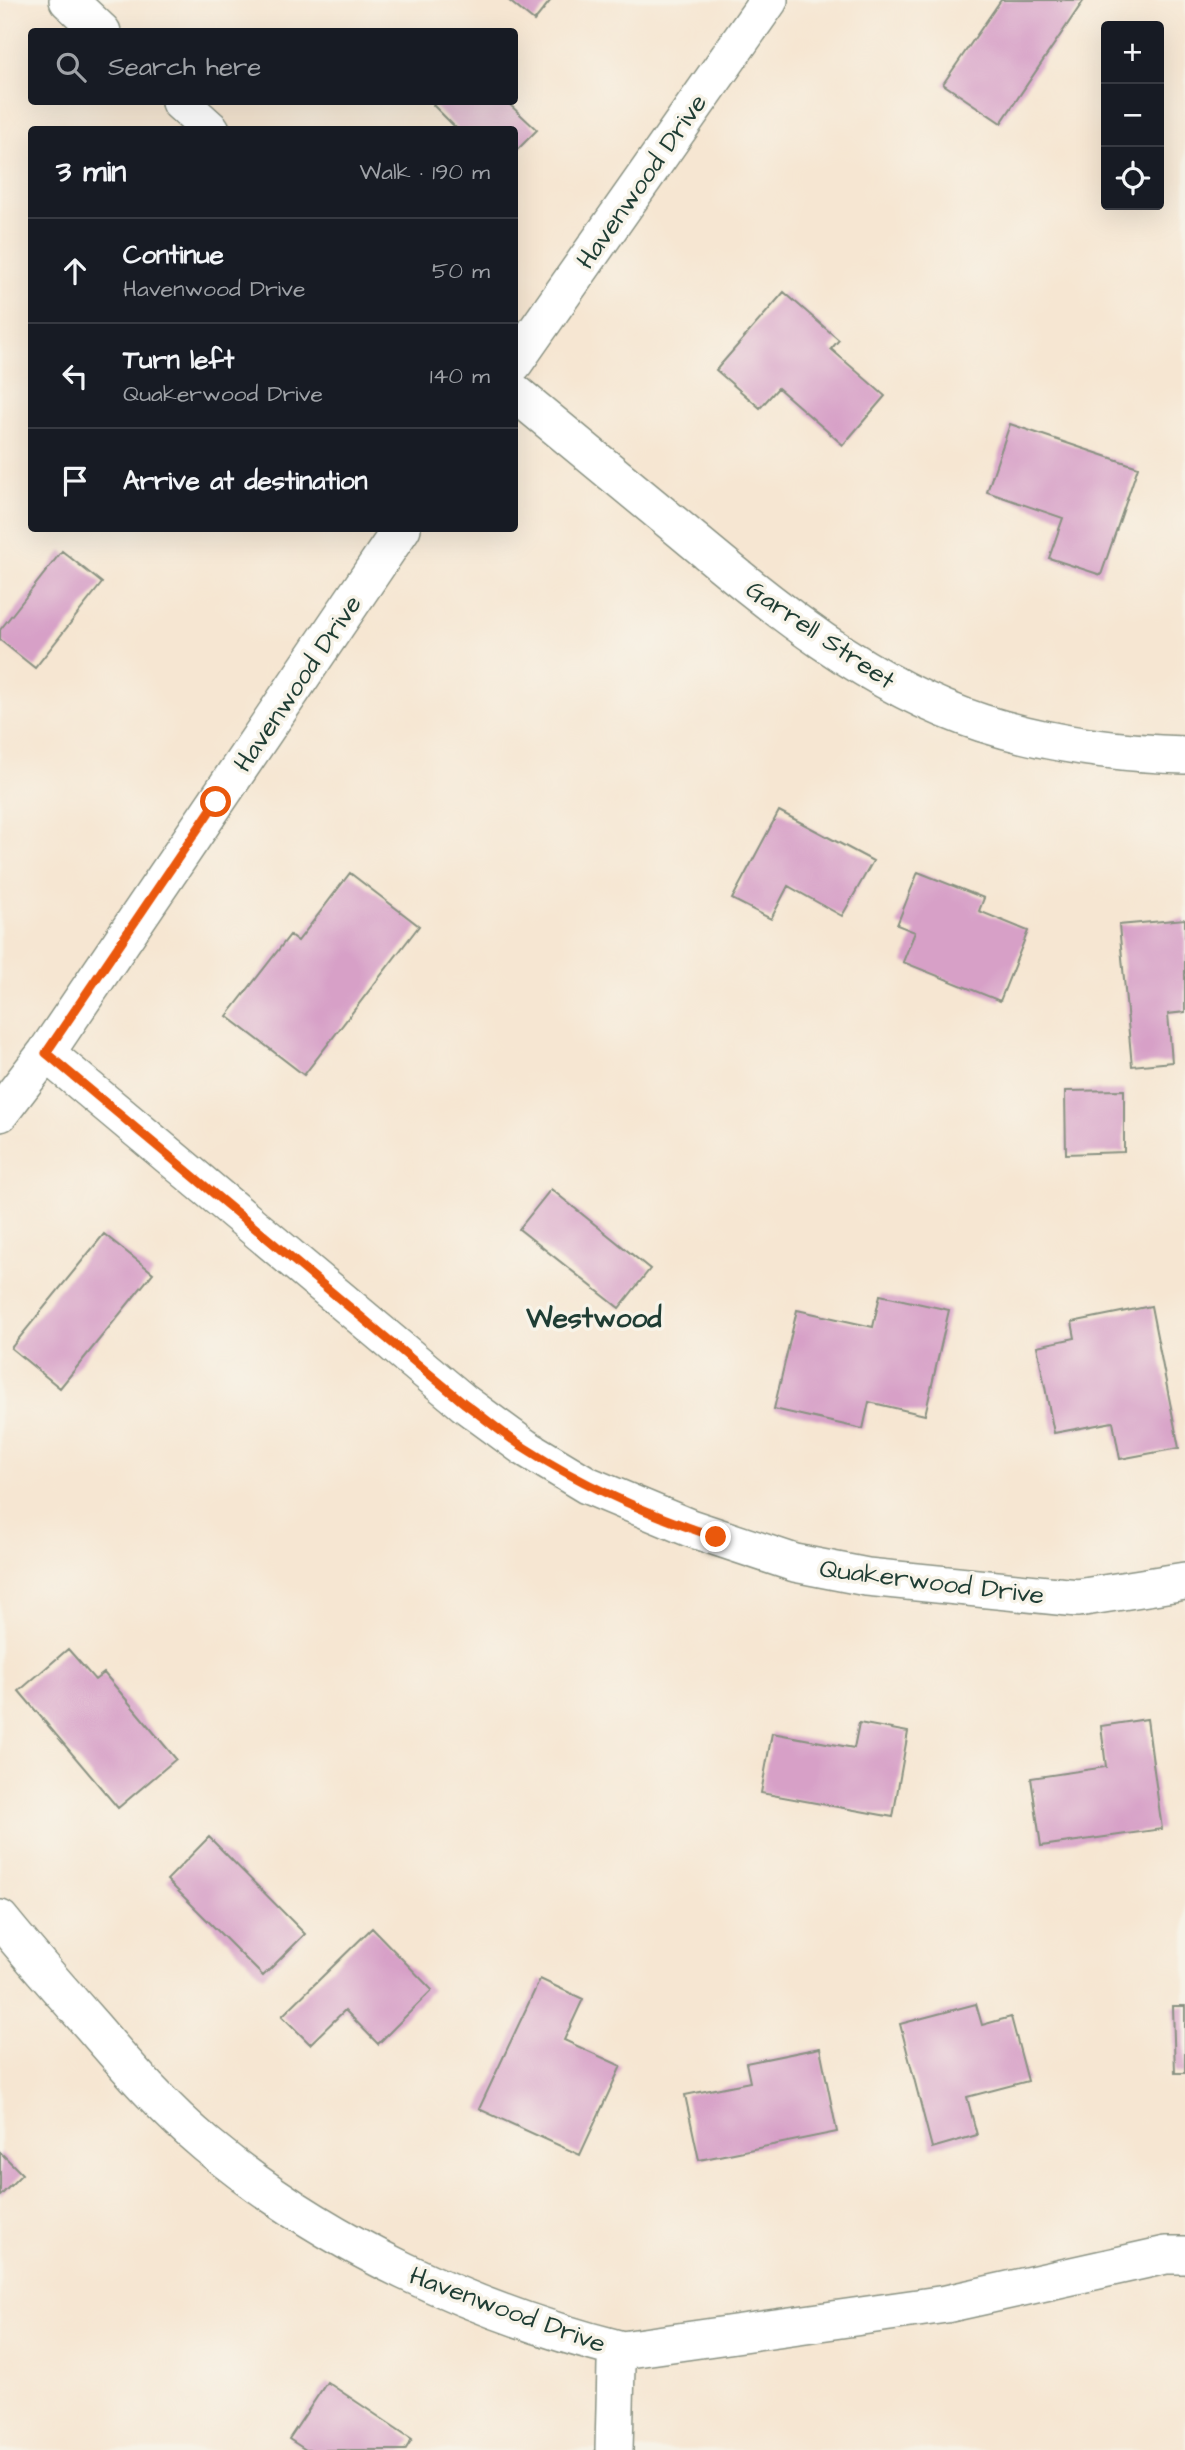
<!DOCTYPE html>
<meta charset="utf-8">
<style>
:root{--surface:#171b24;--page:#242831;--text:#f1f3f6;--muted:#9ea1a6;--line:#363941}
body{margin:0;font-family:"Architects Daughter",sans-serif;background:var(--page);color:var(--text)}
.controls{position:absolute;right:21px;top:21px;display:grid;overflow:hidden;border-radius:7px;box-shadow:0 7px 28px #0002}
.controls button{width:63px;height:63px;display:grid;place-items:center;padding:0;border:0;border-bottom:2px solid var(--line);background:var(--surface);color:var(--text);font:35px sans-serif}
.stop{position:absolute;width:21px;height:21px;margin:-16px;border:5px solid #ea580c;border-radius:50%;background:#fff}
.stop.end{background:#ea580c;border-color:#fff;box-shadow:0 2px 7px #0008}
.list{margin:0;padding:0;list-style:none}
h2{display:flex;justify-content:space-between;align-items:center;height:91px;margin:0;padding:0 28px;font-size:30px}
h2 small{font-size:23px;font-weight:400;color:var(--muted)}
.list li{display:grid;grid-template-columns:46px 1fr auto;gap:21px;align-items:center;box-sizing:border-box;height:105px;padding:0 28px;border-top:2px solid var(--line)}
.list b{display:block;font-size:26px;white-space:nowrap}
.list p{margin:0;font-size:23px;white-space:nowrap;color:var(--muted)}
.list em{font-size:23px;font-style:normal;color:var(--muted)}
.icon{flex:none;width:38px;height:38px;fill:none;stroke:currentColor;stroke-width:2;stroke-linecap:round;stroke-linejoin:round}
.map{position:relative;flex:none;width:1185px;height:2450px;overflow:hidden}
.search{position:absolute;background:var(--surface);box-shadow:0 7px 28px #0002;left:28px;top:28px;width:490px;height:77px;display:flex;align-items:center;gap:18px;box-sizing:border-box;padding:0 24px;border-radius:7px;color:var(--muted);font-size:26px}
.panel{position:absolute;background:var(--surface);box-shadow:0 7px 28px #0002;left:28px;top:126px;width:490px;height:406px;border-radius:7px}
.map>svg:first-child{display:block}
</style>
<div class="map">
<svg width="1185" height="2450" viewBox="0 0 1185 2450">
<rect width="100%" height="100%" fill="#f7f3e8"/>
<filter id="ink" filterUnits="userSpaceOnUse"><feTurbulence type="fractalNoise" baseFrequency=".0143" numOctaves="2"/><feDisplacementMap in="SourceGraphic" scale="14" xChannelSelector="R" yChannelSelector="G"/><feConvolveMatrix kernelMatrix="1 2 1 2 8 2 1 2 1" color-interpolation-filters="sRGB"/></filter>
<filter id="wash" filterUnits="userSpaceOnUse"><feTurbulence type="fractalNoise" baseFrequency=".00686" numOctaves="4" result="noise"/><feDisplacementMap in="SourceGraphic" scale="28" xChannelSelector="R" yChannelSelector="G"/><feGaussianBlur stdDeviation="1.57" result="paint"/><feColorMatrix in="noise" values="0 0 0 0 0 0 0 0 0 0 0 0 0 0 0 0 0 1.4 0 .05"/><feComposite in="paint" operator="in"/></filter>
<g filter="url(#wash)">
<rect width="100%" height="100%" fill="#f6e6d2"/>
<g id="blocks">
<path fill="#d7a0c7" d="M508,0H551L534,21Z
M1001,0H1084L1001,123L943,84Z
M436,102H507L537,130L514,153V130H458L433,105Z
M784,292L839,340L831,349L885,396L843,445L778,388L760,408L716,370Z
M1010,424L1138,467L1101,575L1049,558L1063,518L987,492Z
M62,551L102,583L35,668L0,640V630Z
M779,811L873,861L842,916L788,886L771,919L732,899Z
M918,872L984,898L979,911L1028,931L1000,1001L903,962L915,932L897,925Z
M350,873L419,926L304,1075L227,1016L290,935L298,941Z
M1185,919V1012L1168,1014L1172,1062L1132,1066L1119,925Z
M1124,1090V1152L1066,1154L1065,1091Z
M551,1189L650,1269L619,1308L519,1229Z
M104,1234L153,1273L60,1388L11,1348Z
M880,1295L949,1310L925,1415L869,1402L863,1429L774,1409L797,1310L873,1327Z
M1151,1306L1179,1448L1120,1459L1113,1422L1054,1433L1037,1346L1075,1338L1072,1322Z
M68,1649L95,1680L104,1673L176,1759L118,1808L19,1691Z
M1147,1719L1162,1829L1041,1846L1031,1778L1106,1767L1101,1726Z
M859,1723L908,1732L893,1817L761,1793L772,1733L854,1748Z
M209,1837L305,1934L263,1976L167,1880Z
M372,1928L432,1990L378,2044L345,2010L310,2044L282,2016Z
M540,1979L583,1999L564,2040L621,2066L580,2155L479,2109Z
M976,2004L982,2025L1011,2017L1028,2081L967,2097L977,2135L932,2148L900,2024Z
M1173,2006H1185V2073H1175Z
M820,2048L837,2132L699,2160L685,2095L750,2082L746,2063Z
M0,2152L22,2174L0,2196Z
M327,2382L412,2439L405,2450H306L289,2439Z"/>
</g>
</g>
<g filter="url(#ink)">
<use href="#blocks" fill-opacity="0" stroke="#8a9283" stroke-width="2"/>
<g fill="none" stroke-linecap="round" stroke-linejoin="round">
<g stroke="#8a9283" stroke-width="40">
<path id="street" d="M68,0L102,32
M180,102L211,130
M514,363L769,0
M514,392C570,438 626,484 681,530C772,606 868,686 982,723C1048,744 1116,753 1185,755
M46,1053L464,1403L524,1447L587,1485L690,1528L795,1563L867,1577L1078,1598L1185,1581
M0,1113L46,1053L402,528
M0,1919C30,1956 62,1992 93,2027C129,2069 165,2110 207,2145C326,2244 473,2312 622,2350L946,2304L1166,2255H1185
M614,2450L616,2365L622,2350"/>
</g>
<use href="#street" stroke="#fff" stroke-width="37"/>
</g>
</g>
<g fill="none" stroke-linecap="round" stroke-linejoin="round" filter="url(#ink)">
<path stroke="#ea580c" stroke-width="9" d="M216,802L46,1053L464,1403C485,1418 504,1435 525,1448C584,1486 650,1515 716,1537"/>
</g>
<g text-anchor="middle" stroke-width="7" stroke-linejoin="round" paint-order="stroke">
<g font-size="26" fill="#1f3d34" stroke="#f7f3e8">
<text transform="translate(641 181) rotate(-55)" y="9">Havenwood Drive</text>
<text transform="translate(821 634) rotate(34)" y="9">Garrell Street</text>
<text transform="translate(297 683) rotate(-56)" y="9">Havenwood Drive</text>
<text transform="translate(932 1581) rotate(7)" y="9">Quakerwood Drive</text>
<text transform="translate(508 2309) rotate(20)" y="9">Havenwood Drive</text>
</g>
<g font-size="28" font-weight="bold" fill="#1f3d34" stroke="#f7f3e8">
<text x="594" y="1327">Westwood</text>
</g>
</g>
</svg>
<div class="controls">
<button>+</button>
<button>−</button>
<button><svg class="icon" aria-label="locate" viewBox="0 0 24 24"><circle cx="12" cy="12" r="6"/><path d="M12 2v4M12 18v4M2 12h4M18 12h4"/></svg></button>
</div>
<div class="stop" style="left:216px;top:802px"></div>
<div class="stop end" style="left:716px;top:1537px"></div>
<div class="search"><svg class="icon" aria-label="search" viewBox="0 0 24 24"><circle cx="10" cy="10" r="6"/><path d="M15 15l6 6"/></svg>Search here</div>
<section class="panel">
<h2>3 min<small>Walk · 190 m</small></h2>
<ul class="list">
<li><svg class="icon" aria-label="ahead" viewBox="0 0 24 24"><path d="M12 20V5M6 11l6-6 6 6"/></svg><div><b>Continue</b><p>Havenwood Drive</p></div><em>50 m</em></li>
<li><svg class="icon" aria-label="left" viewBox="0 0 24 24"><path d="M17 20v-9H6M10 6l-5 5 5 5"/></svg><div><b>Turn left</b><p>Quakerwood Drive</p></div><em>140 m</em></li>
<li><svg class="icon" aria-label="arrive" viewBox="0 0 24 24"><path d="M6 21V4h12l-3 4 3 4H6"/></svg><div><b>Arrive at destination</b></div></li>
</ul>
</section>
</div>
